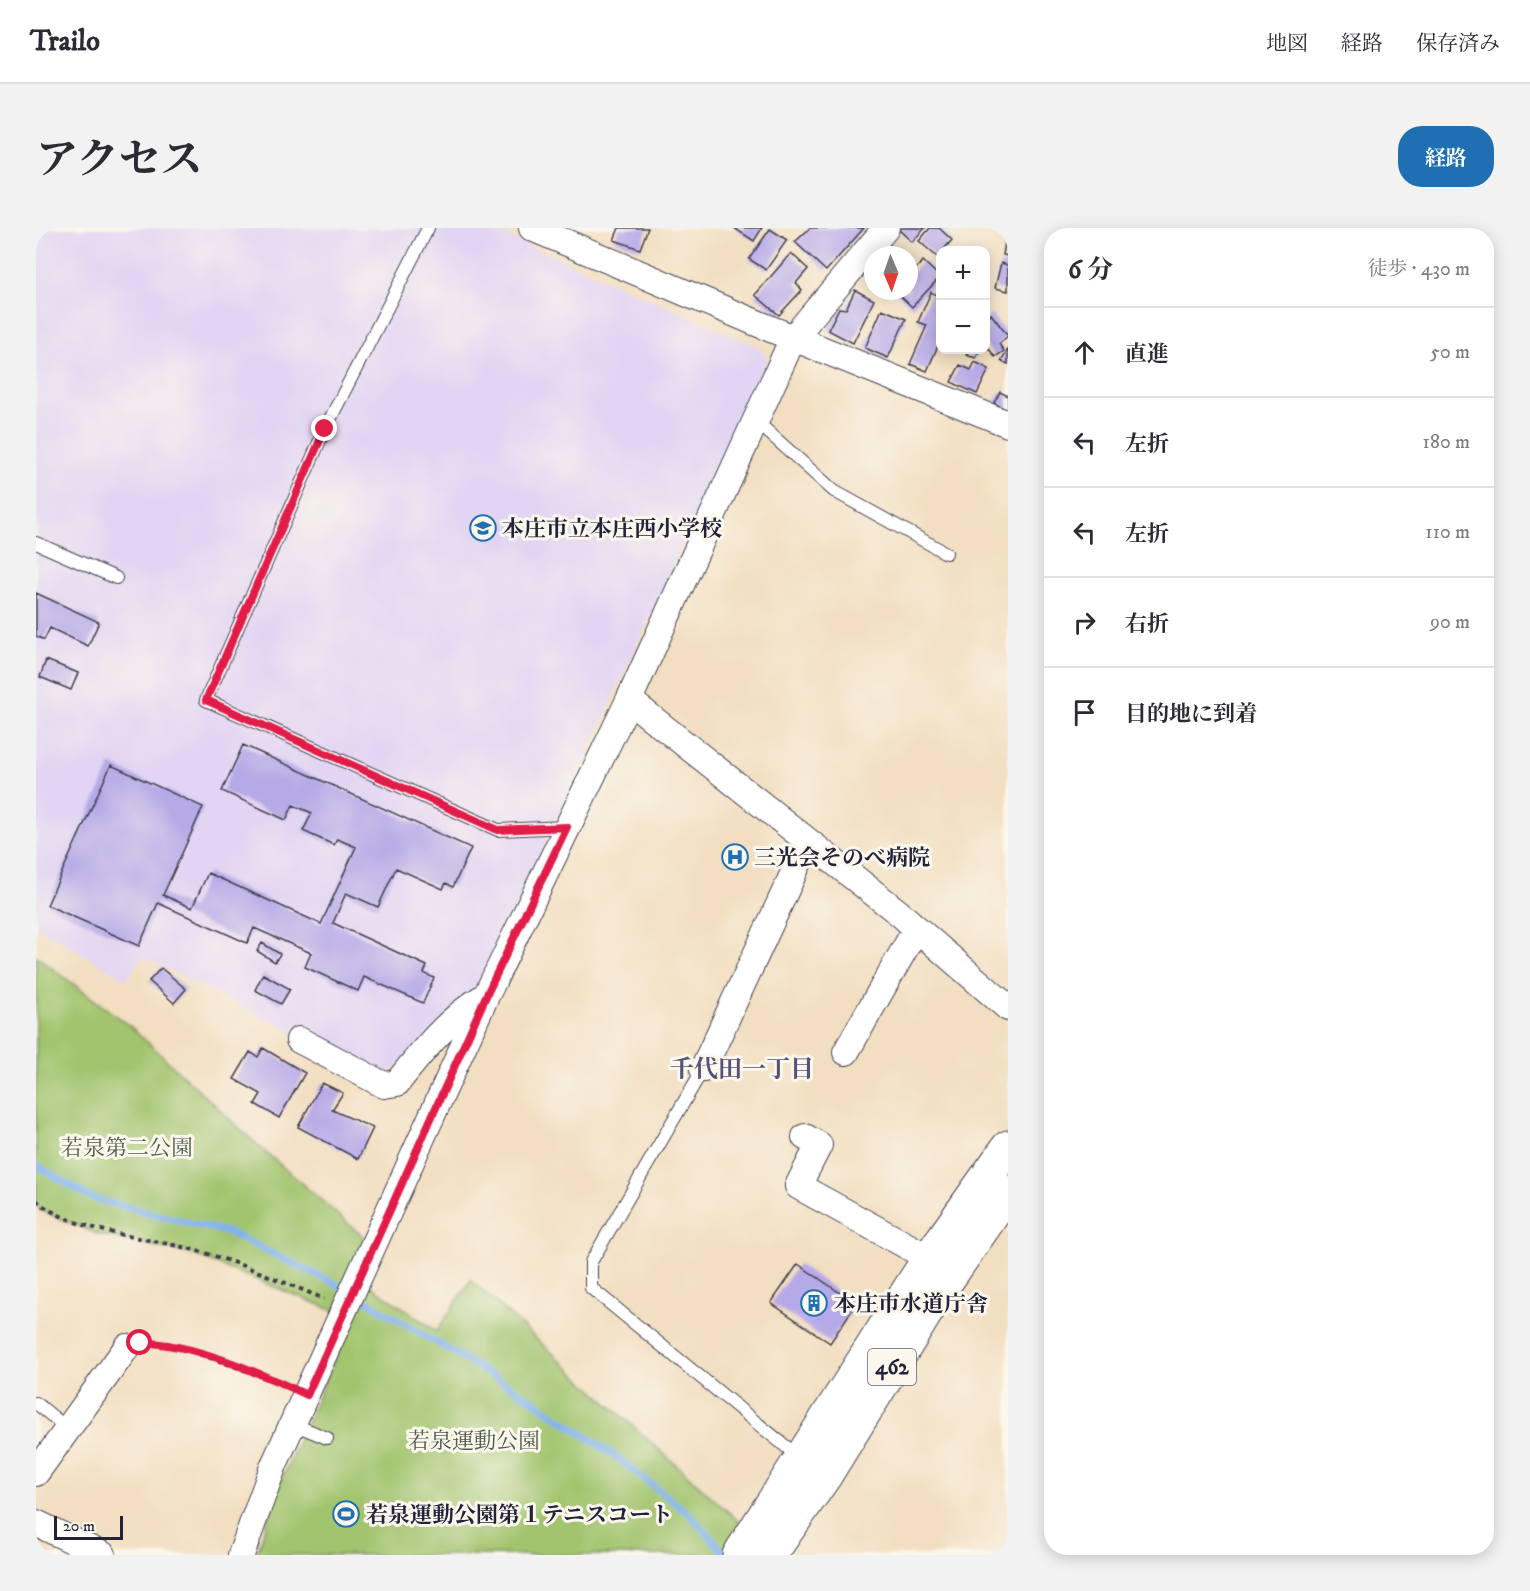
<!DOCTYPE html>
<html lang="ja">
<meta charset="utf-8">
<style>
:root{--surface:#fff;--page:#f2f2f3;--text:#2b2b33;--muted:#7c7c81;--line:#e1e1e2;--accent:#1f6fb2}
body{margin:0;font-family:"IM FELL DW Pica","Noto Serif JP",serif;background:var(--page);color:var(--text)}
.controls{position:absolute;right:18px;top:18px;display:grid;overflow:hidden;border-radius:12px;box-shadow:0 3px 15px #0003}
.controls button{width:54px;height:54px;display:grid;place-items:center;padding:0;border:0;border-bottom:2px solid var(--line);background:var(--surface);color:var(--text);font:30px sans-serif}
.compass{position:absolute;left:828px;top:18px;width:54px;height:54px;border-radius:50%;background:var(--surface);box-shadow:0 3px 15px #0003;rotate:178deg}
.scale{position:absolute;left:18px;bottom:15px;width:69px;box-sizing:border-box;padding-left:6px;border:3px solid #22223b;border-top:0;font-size:16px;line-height:21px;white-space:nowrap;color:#22223b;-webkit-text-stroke:4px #fbf7ec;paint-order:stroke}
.stop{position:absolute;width:18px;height:18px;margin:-14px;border:4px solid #e11d48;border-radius:50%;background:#fff}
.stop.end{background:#e11d48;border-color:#fff;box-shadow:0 2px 6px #0008}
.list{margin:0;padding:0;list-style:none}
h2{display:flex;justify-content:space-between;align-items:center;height:78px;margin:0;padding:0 24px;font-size:26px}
h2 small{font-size:20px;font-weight:400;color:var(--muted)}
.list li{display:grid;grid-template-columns:39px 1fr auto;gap:18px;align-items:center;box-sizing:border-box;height:90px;padding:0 24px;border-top:2px solid var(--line)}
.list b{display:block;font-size:22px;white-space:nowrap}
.list em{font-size:20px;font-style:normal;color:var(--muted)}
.icon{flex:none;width:33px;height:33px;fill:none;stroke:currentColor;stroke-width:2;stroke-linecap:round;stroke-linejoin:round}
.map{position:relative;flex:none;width:972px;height:1327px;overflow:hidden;border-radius:24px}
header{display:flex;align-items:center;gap:36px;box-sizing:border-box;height:84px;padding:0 30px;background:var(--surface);border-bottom:2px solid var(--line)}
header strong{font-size:28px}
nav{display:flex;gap:33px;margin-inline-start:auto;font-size:21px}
.intro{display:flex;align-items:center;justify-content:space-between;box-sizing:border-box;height:144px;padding:0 36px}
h1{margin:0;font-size:42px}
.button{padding:15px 27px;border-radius:24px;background:var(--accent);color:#fff;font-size:21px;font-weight:700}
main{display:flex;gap:36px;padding:0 36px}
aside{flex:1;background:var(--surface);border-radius:24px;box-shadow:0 3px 15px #0003}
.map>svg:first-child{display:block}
</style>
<header>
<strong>Trailo</strong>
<nav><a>地図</a><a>経路</a><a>保存済み</a></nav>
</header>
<div class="intro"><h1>アクセス</h1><a class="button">経路</a></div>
<main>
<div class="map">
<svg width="972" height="1327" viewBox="0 0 972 1327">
<rect width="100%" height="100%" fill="#fbf7ec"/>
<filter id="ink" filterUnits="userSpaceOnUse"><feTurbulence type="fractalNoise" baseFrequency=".0167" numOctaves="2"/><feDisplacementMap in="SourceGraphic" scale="12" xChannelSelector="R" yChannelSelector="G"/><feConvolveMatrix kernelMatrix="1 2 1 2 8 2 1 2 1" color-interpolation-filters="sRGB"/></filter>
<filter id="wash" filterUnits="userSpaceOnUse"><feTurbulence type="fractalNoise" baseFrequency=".008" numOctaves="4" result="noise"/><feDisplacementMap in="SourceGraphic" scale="24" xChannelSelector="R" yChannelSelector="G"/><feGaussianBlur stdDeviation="1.35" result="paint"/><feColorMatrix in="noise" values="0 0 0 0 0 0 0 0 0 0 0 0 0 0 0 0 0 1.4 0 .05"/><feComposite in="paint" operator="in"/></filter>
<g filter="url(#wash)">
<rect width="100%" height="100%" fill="#f2dec0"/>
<path fill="#e2d4f3" d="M0,0H453L721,118L732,131L442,765L348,851L106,728L91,752L0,698Z"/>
<path fill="#a2c46e" stroke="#627354" stroke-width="1.5" d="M0,728L95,799L226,921L331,1012L299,1083L155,1026L61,1006L6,983L0,977Z
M435,1052L740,1327H221L237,1271L332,1056L401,1103Z"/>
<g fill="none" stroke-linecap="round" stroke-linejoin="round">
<path stroke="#81b2ec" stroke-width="7" d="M0,937L55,970L194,1005L312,1062
M321,1067L495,1171L579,1228L652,1285L691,1327"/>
</g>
<g id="blocks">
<path fill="#b6a9e7" d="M583,0H612L604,21L578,12Z
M698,0H726L718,13Z
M774,0H828L790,43L759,14Z
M861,0H889L876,14Z
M894,0H903L916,12L901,29L883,13Z
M734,1L751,12L730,42L713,31Z
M971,3H972V28L967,27Z
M851,15L865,27H841Z
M755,25L772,41L760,55L766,62L743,87L719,67Z
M837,32V55L826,45Z
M887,33L904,49L876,79L859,63H873V48Z
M965,35L972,37V63L959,60Z
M904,57V113L891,143L874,136L891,97L882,94L895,64L900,67Z
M819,62L838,72L817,115L792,102L803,80L810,81Z
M846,81L870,91L852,130L829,120Z
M955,86L972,108L963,116L968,123L959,129L950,117V91Z
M972,121V136L965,133Z
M933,122H943L940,130L930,127Z
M939,134L953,141L941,166L915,154L924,137L935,142Z
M964,164L972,168V183L958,175Z
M0,365L63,394L52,418L14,400L8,412L0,408Z
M10,432L42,445L35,462L4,449Z
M207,517L435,620L417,659L410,655L407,661L360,640L342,679L310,665L297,695L391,738L388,745L398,750L387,775L328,749L322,763L269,739L275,725L218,700L211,715L122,675L103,718L11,677L75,537L167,579L127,667L156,680L172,645L285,696L320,619L301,611L298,617L267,603L276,585L257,577L250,592L186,563Z
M226,715L244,726L239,734L221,723Z
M125,740L150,761L138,775L113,753Z
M227,746L254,761L245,776L219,762Z
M227,820L269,845L243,890L219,876L225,866L198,851L214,824L222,829Z
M286,855L307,865L296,882L337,900L322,931L262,899Z
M762,1036L820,1076L794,1115L735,1075Z"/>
</g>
</g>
<g filter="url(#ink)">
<use href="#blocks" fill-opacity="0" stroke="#413e4f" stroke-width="1.5"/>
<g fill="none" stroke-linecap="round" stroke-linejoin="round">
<g stroke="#413e4f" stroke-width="14">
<path id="service" d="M392,0L289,201L170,472L462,602L531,599
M720,193L798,263L910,325
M0,315L80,350
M667,841L555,1034V1060L764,1230
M0,1175L33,1202
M257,1196L291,1210"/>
</g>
<g stroke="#413e4f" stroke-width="28">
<path id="minor" d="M496,0L735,101L972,196
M593,472L863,685L972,780
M263,812L348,857L361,855C387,822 413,790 449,768
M810,824L880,701
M667,841L772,614
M769,909L783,917L762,958L893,1030
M0,1245L91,1119
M0,1295L67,1327
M205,1327L237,1239L450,768L593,472L757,110L850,0"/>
</g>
<g stroke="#413e4f" stroke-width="35">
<path id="trunk" d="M703,1327L893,1030L972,919
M734,1327L789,1248L901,1067L972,964"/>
</g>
<path stroke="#413e4f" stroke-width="4" stroke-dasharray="4.5 4.5" stroke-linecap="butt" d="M0,972C36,1004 109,1009 155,1021C200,1033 245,1053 288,1071
M112,1115L136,1116L248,1156"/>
<use href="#service" stroke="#fff" stroke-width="12"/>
<use href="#minor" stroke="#fff" stroke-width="26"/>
<use href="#trunk" stroke="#fff" stroke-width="33"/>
</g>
</g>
<g fill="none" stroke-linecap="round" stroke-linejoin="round" filter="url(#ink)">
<path stroke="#e11d48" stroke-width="8" d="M104,1115C152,1113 226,1146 271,1167L450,768L531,599L462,602L170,472L289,201"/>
</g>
<defs>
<g id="school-ring" transform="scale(1.35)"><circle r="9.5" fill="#fbf7ec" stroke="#1f6fb2" stroke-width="1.5"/><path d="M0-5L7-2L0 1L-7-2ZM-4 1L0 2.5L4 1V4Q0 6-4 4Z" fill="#1f6fb2"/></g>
<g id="hospital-ring" transform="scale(1.35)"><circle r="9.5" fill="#fbf7ec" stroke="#1f6fb2" stroke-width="1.5"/><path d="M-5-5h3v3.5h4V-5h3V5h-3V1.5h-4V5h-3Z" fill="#1f6fb2"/></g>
<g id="building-ring" transform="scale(1.35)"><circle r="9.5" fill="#fbf7ec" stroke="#1f6fb2" stroke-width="1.5"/><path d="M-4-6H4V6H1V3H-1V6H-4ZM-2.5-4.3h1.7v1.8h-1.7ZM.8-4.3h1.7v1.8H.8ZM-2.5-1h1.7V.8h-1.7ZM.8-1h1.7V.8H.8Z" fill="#1f6fb2"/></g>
<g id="stadium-ring" transform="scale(1.35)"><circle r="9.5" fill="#fbf7ec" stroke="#1f6fb2" stroke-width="1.5"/><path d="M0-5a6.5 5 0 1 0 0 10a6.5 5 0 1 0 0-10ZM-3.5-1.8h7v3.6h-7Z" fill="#1f6fb2"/></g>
</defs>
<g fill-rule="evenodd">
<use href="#school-ring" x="447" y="300"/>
<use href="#hospital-ring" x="699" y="629"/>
<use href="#building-ring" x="778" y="1075"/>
<use href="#stadium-ring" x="310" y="1286"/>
</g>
<g text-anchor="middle" stroke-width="6" stroke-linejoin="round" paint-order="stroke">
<rect fill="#fbf7ec" stroke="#636270" stroke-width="1.5" x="832" y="1121" width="48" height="36" rx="4.5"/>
<g font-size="21" font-weight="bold" fill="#22223b">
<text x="856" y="1146">462</text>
</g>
<g font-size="22" font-weight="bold" fill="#22223b" stroke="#fbf7ec" text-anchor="start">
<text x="466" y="308">本庄市立本庄西小学校</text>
<text x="718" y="637">三光会そのべ病院</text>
<text x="798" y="1083">本庄市水道庁舎</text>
<text x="330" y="1294">若泉運動公園第１テニスコート</text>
</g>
<g font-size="22" fill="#4f5b4d" stroke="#fbf7ec">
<text x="91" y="927">若泉第二公園</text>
<text x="438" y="1220">若泉運動公園</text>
</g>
<g font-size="24" font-weight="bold" fill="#565177" stroke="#fbf7ec">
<text x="706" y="849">千代田一丁目</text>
</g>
</g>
</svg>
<div class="controls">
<button>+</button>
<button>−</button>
</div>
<svg class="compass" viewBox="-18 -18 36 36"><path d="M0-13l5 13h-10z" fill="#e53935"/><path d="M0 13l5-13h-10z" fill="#7c7c81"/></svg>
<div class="scale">20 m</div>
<div class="stop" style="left:104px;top:1115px"></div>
<div class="stop end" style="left:289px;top:201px"></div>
</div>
<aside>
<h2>6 分<small>徒歩 · 430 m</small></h2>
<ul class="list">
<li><svg class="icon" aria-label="ahead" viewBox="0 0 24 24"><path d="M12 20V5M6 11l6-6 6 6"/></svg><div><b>直進</b></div><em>50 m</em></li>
<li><svg class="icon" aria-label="left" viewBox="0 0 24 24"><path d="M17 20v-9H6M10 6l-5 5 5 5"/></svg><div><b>左折</b></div><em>180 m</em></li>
<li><svg class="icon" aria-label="left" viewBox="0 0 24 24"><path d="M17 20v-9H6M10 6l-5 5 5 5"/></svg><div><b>左折</b></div><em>110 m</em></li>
<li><svg class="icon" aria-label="right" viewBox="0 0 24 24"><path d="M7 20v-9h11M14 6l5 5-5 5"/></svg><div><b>右折</b></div><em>90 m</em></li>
<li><svg class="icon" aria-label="arrive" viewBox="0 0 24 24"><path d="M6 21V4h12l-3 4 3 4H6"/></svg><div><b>目的地に到着</b></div></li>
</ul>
</aside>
</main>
